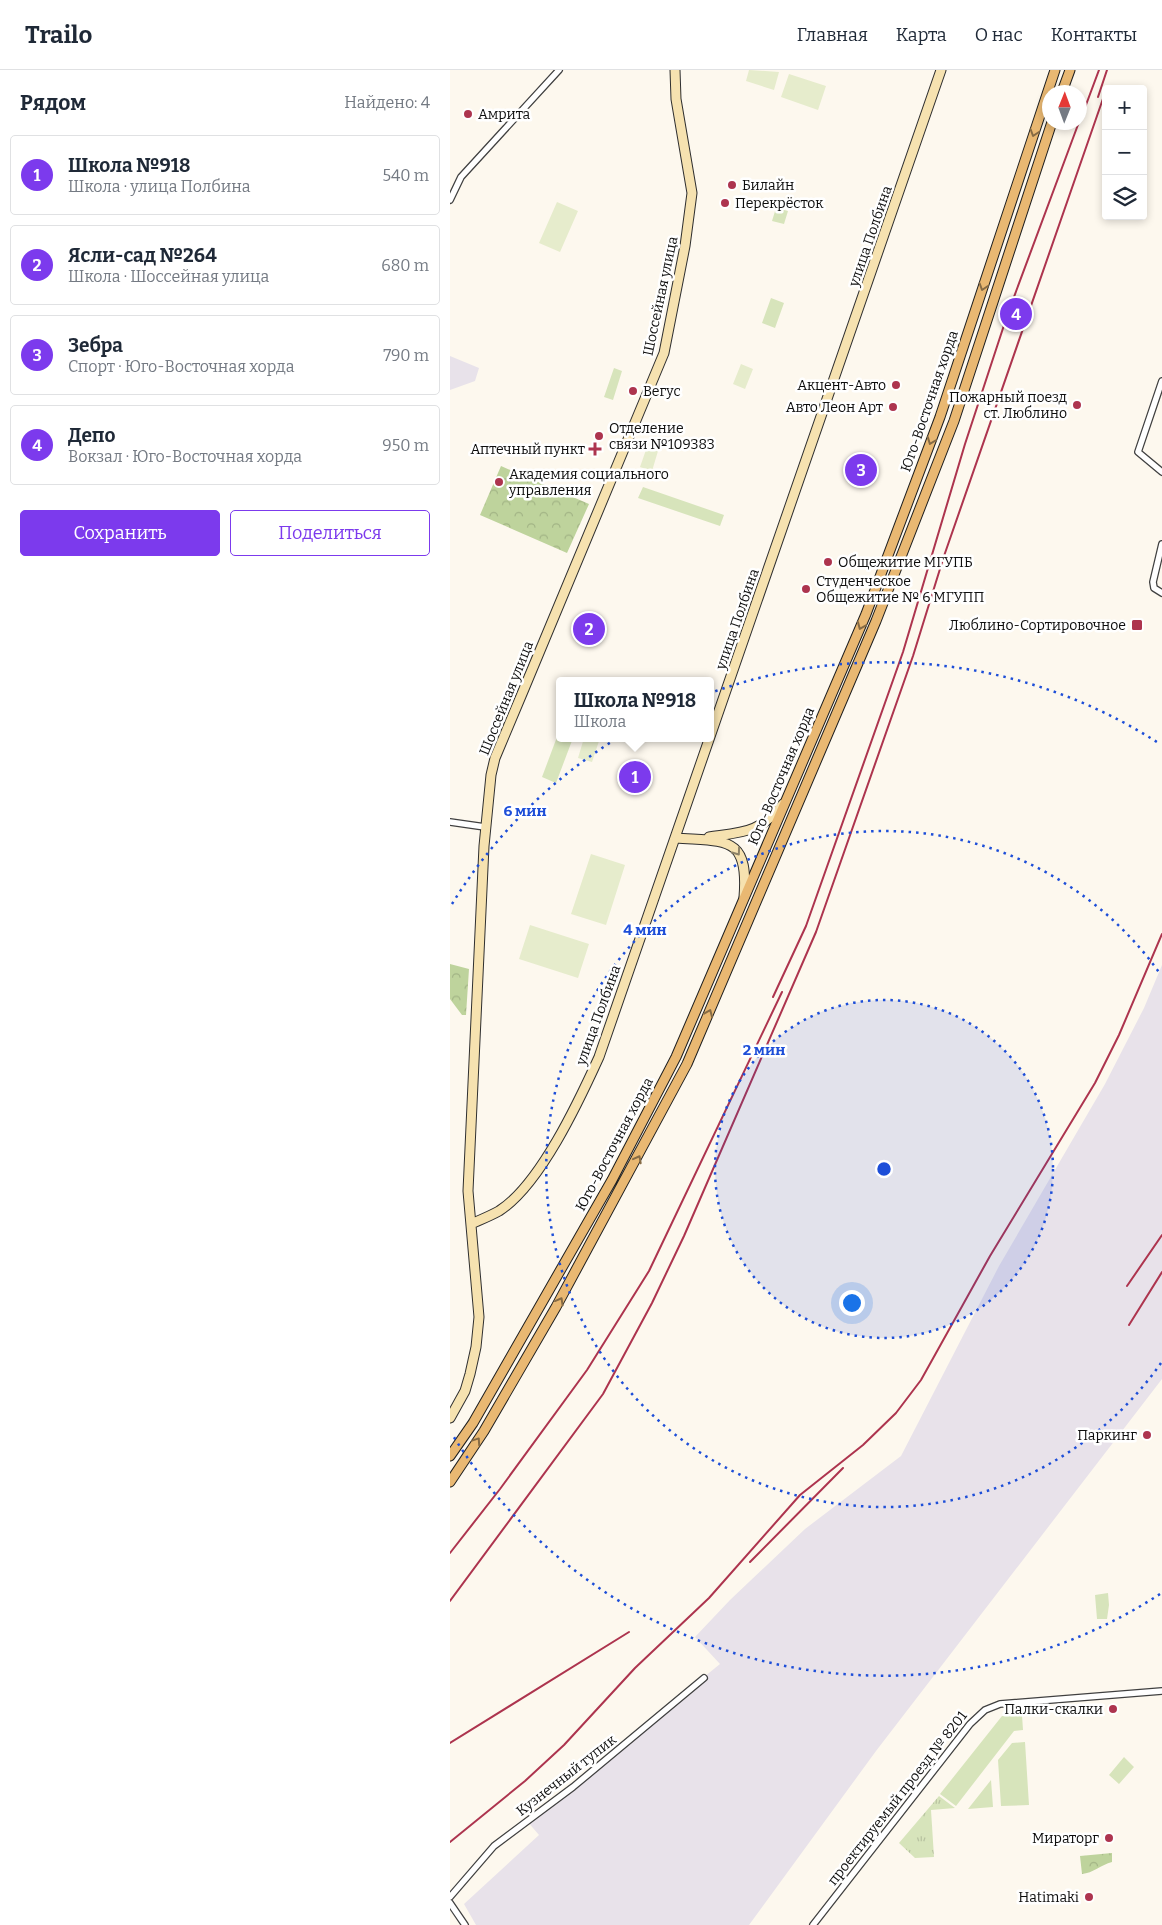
<!DOCTYPE html>
<html lang="ru">
<meta charset="utf-8">
<style>
:root{--surface:#fff;--page:#f2f2f3;--text:#1f2937;--muted:#747a83;--line:#e0e1e3;--accent:#7c3aed}
body{margin:0;font-family:Bitter,serif;background:var(--page);color:var(--text)}
.controls{position:absolute;right:15px;top:15px;display:grid;overflow:hidden;border-radius:5px;box-shadow:0 2px 8px #0003}
.controls button{width:45px;height:45px;display:grid;place-items:center;padding:0;border:0;border-bottom:1px solid var(--line);background:var(--surface);color:var(--text);font:25px sans-serif}
.compass{position:absolute;left:592px;top:15px;width:45px;height:45px;border-radius:50%;background:var(--surface);box-shadow:0 2px 8px #0003;rotate:1deg}
.you{position:absolute;left:401px;top:1232px;width:18px;height:18px;margin:-12px;border:4px solid #fff;border-radius:50%;background:#1a73e8;box-shadow:0 0 0 8px #1a73e833}
.badge{display:grid;place-items:center;width:32px;height:32px;border-radius:50%;background:var(--accent);color:#fff;font-size:16px;font-weight:700}
.pin{position:absolute;translate:-50% -50%;border:2px solid #fff;box-shadow:0 1px 5px #0006}
.popup{position:absolute;left:106px;top:607px;width:158px;height:65px;box-sizing:border-box;display:grid;place-content:center;border-radius:5px;background:var(--surface);filter:drop-shadow(0 1px 4px #0005);font-size:16px;white-space:nowrap;color:var(--muted)}
.popup b{font-size:19px;color:var(--text)}
.popup::after{content:'';position:absolute;left:50%;top:100%;margin-left:-10px;border:10px solid transparent;border-top-color:var(--surface)}
.list{margin:0;padding:0;list-style:none}
h2{display:flex;justify-content:space-between;align-items:center;height:65px;margin:0;padding:0 20px;font-size:21px}
h2 small{font-size:16px;font-weight:400;color:var(--muted)}
.list li{display:grid;grid-template-columns:32px 1fr auto;gap:15px;align-items:center;box-sizing:border-box;height:80px;margin:0 10px 10px;padding:0 10px;border:1px solid var(--line);border-radius:5px}
.list b{display:block;font-size:19px;white-space:nowrap}
.list p{margin:0;font-size:16px;white-space:nowrap;color:var(--muted)}
.list em{font-size:16px;font-style:normal;color:var(--muted)}
.actions{display:flex;gap:10px;padding:15px 20px}
.actions a{flex:1;padding:11px 0;border:1px solid var(--accent);border-radius:5px;text-align:center;font-size:18px;color:var(--accent)}
.actions .main{background:var(--accent);color:#fff}
.icon{flex:none;width:28px;height:28px;fill:none;stroke:currentColor;stroke-width:2;stroke-linecap:round;stroke-linejoin:round}
.map{position:relative;flex:none;width:712px;height:1855px;overflow:hidden}
header{display:flex;align-items:center;gap:30px;box-sizing:border-box;height:70px;padding:0 25px;background:var(--surface);border-bottom:1px solid var(--line)}
header strong{font-size:24px}
nav{display:flex;gap:28px;margin-inline-start:auto;font-size:18px}
main{display:flex}
aside{flex:1;background:var(--surface)}
.map>svg:first-child{display:block}
</style>
<header>
<strong>Trailo</strong>
<nav><a>Главная</a><a>Карта</a><a>О нас</a><a>Контакты</a></nav>
</header>
<main>
<aside>
<h2>Рядом<small>Найдено: 4</small></h2>
<ul class="list">
<li><span class="badge">1</span><div><b>Школа №918</b><p>Школа · улица Полбина</p></div><em>540 m</em></li>
<li><span class="badge">2</span><div><b>Ясли-сад №264</b><p>Школа · Шоссейная улица</p></div><em>680 m</em></li>
<li><span class="badge">3</span><div><b>Зебра</b><p>Спорт · Юго-Восточная хорда</p></div><em>790 m</em></li>
<li><span class="badge">4</span><div><b>Депо</b><p>Вокзал · Юго-Восточная хорда</p></div><em>950 m</em></li>
</ul>
<div class="actions"><a class="main">Сохранить</a><a>Поделиться</a></div>
</aside>
<div class="map">
<svg width="712" height="1855" viewBox="0 0 712 1855">
<defs>
<pattern id="grass-tufts" width="24" height="20" patternUnits="userSpaceOnUse" patternTransform="scale(1.25)"><rect width="24" height="20" fill="#d7e4bb"/><path d="M3 7l-1-3M5 7V3M7 7l1-3M15 17l-1-3M17 17v-4M19 17l1-3" fill="none" stroke="#b7c2a0"/></pattern>
<pattern id="forest-crowns" width="20" height="18" patternUnits="userSpaceOnUse" patternTransform="scale(1.25)"><rect width="20" height="18" fill="#bed39c"/><path d="M2 6a3 3 0 1 1 6 0M12 15a3 3 0 1 1 6 0" fill="none" stroke="#a2b485"/></pattern>
</defs>
<rect width="100%" height="100%" fill="#fdf8ee"/>
<path fill="#e8e2ea" d="M0,286L29,298L25,311L0,320Z
M712,895V1309L426,1681L299,1855H26L14,1834L89,1765L77,1751L270,1594L245,1567L280,1530L355,1459L451,1386L549,1196L655,1014L694,938Z"/>
<path fill="url(#grass-tufts)" d="M489,1726L505,1738L481,1740L484,1787L465,1788L449,1773Z"/>
<path fill="url(#forest-crowns)" d="M51,396L139,434L117,483L30,445Z
M0,894L19,899L16,945H12L0,929Z
M662,1783V1792C651,1795 643,1803 632,1804L630,1786Z"/>
<path fill="#d7e4bb" d="M326,138L338,141L334,154L322,151Z
M321,228L334,233L325,258L312,253Z
M164,298L172,301L163,330L154,327Z
M193,417L274,445L270,456L188,428Z
M110,659V668H123L106,713L92,707Z
M658,1523L659,1535L657,1549H647L645,1525Z
M572,1645L573,1660L564,1661L506,1736L490,1724L552,1646Z
M575,1672L579,1735L551,1736L548,1690L562,1673Z
M674,1687L684,1697L669,1714L659,1705Z
M541,1710L543,1737L518,1739Z"/>
<path fill="#e6eccc" d="M299,0L329,2L324,20L296,11Z
M339,4L376,16L368,40L331,27Z
M107,132L128,141L110,182L89,173Z
M291,294L303,299L295,319L283,314Z
M197,377L208,381L202,401L190,397Z
M134,668H150L142,692L128,688Z
M141,784L175,795L156,855L121,844Z
M80,855L139,874L128,908L69,889Z"/>
<g fill="none" stroke-linecap="round" stroke-linejoin="round">
<g stroke="#404040" stroke-width="8">
<path id="street" d="M0,130L11,107L109,0
M712,311L688,382L712,402
M712,474L703,512L704,518L712,523
M0,752L35,757
M0,1827L44,1776L123,1717L254,1608
M0,1833L15,1855
M363,1855L520,1654L535,1640L550,1634L712,1621"/>
</g>
<g stroke="#2f2f2f" stroke-width="11">
<path id="secondary" d="M259,767C293,762 310,763 333,734
M226,768C276,772 299,765 294,827
M21,1154C30,1150 40,1146 49,1141C90,1115 129,1031 149,987L491,0
M0,1348L15,1321L20,1304L26,1277L29,1247L18,1121L34,776L41,705L45,688L74,619L214,283L235,176L242,123L226,29L225,0"/>
</g>
<g stroke="#1e1e1e" stroke-width="11">
<path id="primary" d="M612,22L620,0
M0,1386L23,1353L162,1110L226,987L416,544L490,347L605,0
M0,1412L34,1361L106,1237L237,994L426,551L504,351L602,52"/>
</g>
<use href="#street" stroke="#fff" stroke-width="5.5"/>
<use href="#secondary" stroke="#f6e2b0" stroke-width="9"/>
<use href="#primary" stroke="#e9b872" stroke-width="9"/>
<path stroke="#ad344e" stroke-width="2" d="M648,27L657,0
M630,51L649,0
M323,927L356,856L453,582L515,374L558,243L629,52
M677,1216L712,1165
M679,1255L712,1202
M0,1483L50,1419L137,1300L199,1201L332,922
M300,1492L393,1398
M0,1531L153,1324L202,1233L234,1166L366,862L463,586L494,486L656,20
M0,1673L179,1562
M0,1772L75,1711L114,1675L185,1598L259,1528L350,1425L413,1375L446,1343L471,1310L540,1186L645,1013L669,965L712,864"/>
</g>
<defs><path id="oneway-chevron" d="M-2-3.5L2.5 0L-2 3.5" fill="none" stroke-width="1.6" stroke-linecap="round" stroke-linejoin="round" transform="scale(1.25)"/></defs>
<g stroke="#866b45">
<use href="#oneway-chevron" transform="translate(584 63) rotate(108)"/>
<use href="#oneway-chevron" transform="translate(533 217) rotate(108)"/>
<use href="#oneway-chevron" transform="translate(481 371) rotate(111)"/>
<use href="#oneway-chevron" transform="translate(411 556) rotate(113)"/>
<use href="#oneway-chevron" transform="translate(259 943) rotate(-67)"/>
<use href="#oneway-chevron" transform="translate(188 1089) rotate(-62)"/>
<use href="#oneway-chevron" transform="translate(110 1231) rotate(-61)"/>
<use href="#oneway-chevron" transform="translate(27 1371) rotate(-56)"/>
</g>
<use stroke="#8d8267" href="#oneway-chevron" transform="translate(287 782) rotate(54)"/>
<circle cx="434" cy="1099" r="169" fill="#1d4ed8" fill-opacity=".12"/>
<g fill="none" stroke="#1d4ed8" stroke-width="2.5" stroke-dasharray="2.5 5">
<circle cx="434" cy="1099" r="169"/>
<path d="M711 1293A338 338 0 1 1 711 905"/>
<path d="M710 1524A507 507 0 0 1 2 1364M2 834A507 507 0 0 1 710 674"/>
</g>
<g fill="#ad344e" stroke="#fff" stroke-width="2">
<circle cx="18" cy="44" r="5"/>
<circle cx="282" cy="115" r="5"/>
<circle cx="275" cy="133" r="5"/>
<circle cx="446" cy="315" r="5"/>
<circle cx="183" cy="321" r="5"/>
<circle cx="627" cy="335" r="5"/>
<circle cx="443" cy="337" r="5"/>
<circle cx="149" cy="366" r="5"/>
<path d="M142.5 371.5h5v5h5v5h-5v5h-5v-5h-5v-5h5z"/>
<circle cx="49" cy="412" r="5"/>
<circle cx="378" cy="492" r="5"/>
<circle cx="356" cy="519" r="5"/>
<rect x="681" y="549" width="12" height="12" rx="2.5"/>
<circle cx="697" cy="1365" r="5"/>
<circle cx="663" cy="1639" r="5"/>
<circle cx="659" cy="1768" r="5"/>
<circle cx="639" cy="1827" r="5"/>
</g>
<g text-anchor="middle" stroke-width="5" stroke-linejoin="round" paint-order="stroke">
<g font-size="14" fill="#0d0d0d" stroke="#fff" text-anchor="end">
<text x="28" y="49" text-anchor="start">Амрита</text>
<text x="292" y="120" text-anchor="start">Билайн</text>
<text x="285" y="138" text-anchor="start">Перекрёсток</text>
<text x="436" y="320">Акцент-Авто</text>
<text x="193" y="326" text-anchor="start">Вегус</text>
<text x="617" y="332">Пожарный поезд<tspan x="617" dy="16">ст. Люблино</tspan></text>
<text x="433" y="342">Авто Леон Арт</text>
<text x="159" y="363" text-anchor="start">Отделение<tspan x="159" dy="16">связи №109383</tspan></text>
<text x="135" y="384">Аптечный пункт</text>
<text x="59" y="409" text-anchor="start">Академия социального<tspan x="59" dy="16">управления</tspan></text>
<text x="388" y="497" text-anchor="start">Общежитие МГУПБ</text>
<text x="366" y="516" text-anchor="start">Студенческое<tspan x="366" dy="16">Общежитие № 6 МГУПП</tspan></text>
<text x="676" y="560">Люблино-Сортировочное</text>
<text x="687" y="1370">Паркинг</text>
<text x="653" y="1644">Палки-скалки</text>
<text x="649" y="1773">Мираторг</text>
<text x="629" y="1832">Hatimaki</text>
</g>
<g font-size="14" fill="#0d0d0d" stroke="#fff">
<text transform="translate(420 166) rotate(-71)" y="5">улица Полбина</text>
<text transform="translate(210 226) rotate(-78)" y="5">Шоссейная улица</text>
<text transform="translate(479 331) rotate(-71)" y="5">Юго-Восточная хорда</text>
<text transform="translate(287 549) rotate(-71)" y="5">улица Полбина</text>
<text transform="translate(56 628) rotate(-68)" y="5">Шоссейная улица</text>
<text transform="translate(331 706) rotate(-67)" y="5">Юго-Восточная хорда</text>
<text transform="translate(148 945) rotate(-70)" y="5">улица Полбина</text>
<text transform="translate(164 1074) rotate(-62)" y="5">Юго-Восточная хорда</text>
<text transform="translate(116 1705) rotate(-38)" y="5">Кузнечный тупик</text>
<text transform="translate(447 1728) rotate(-52)" y="5">проектируемый проезд № 8201</text>
</g>
</g>
<circle cx="434" cy="1099" r="8" fill="#1d4ed8" stroke="#fff" stroke-width="2.5"/>
<g font-size="15" text-anchor="middle" font-weight="bold" fill="#1d4ed8" stroke="#fff" stroke-width="5" stroke-linejoin="round" paint-order="stroke">
<text x="75" y="746">6 мин</text>
<text x="195" y="865">4 мин</text>
<text x="314" y="985">2 мин</text>
</g>
</svg>
<div class="controls">
<button>+</button>
<button>−</button>
<button><svg class="icon" aria-label="layers" viewBox="0 0 24 24"><path d="M12 4l9 5-9 5-9-5zM3 14l9 5 9-5"/></svg></button>
</div>
<svg class="compass" viewBox="-18 -18 36 36"><path d="M0-13l5 13h-10z" fill="#e53935"/><path d="M0 13l5-13h-10z" fill="#747a83"/></svg>
<div class="you"></div>
<div class="pin badge" style="left:185px;top:707px">1</div>
<div class="popup"><b>Школа №918</b>Школа</div>
<div class="pin badge" style="left:139px;top:559px">2</div>
<div class="pin badge" style="left:411px;top:400px">3</div>
<div class="pin badge" style="left:566px;top:244px">4</div>
</div>
</main>
